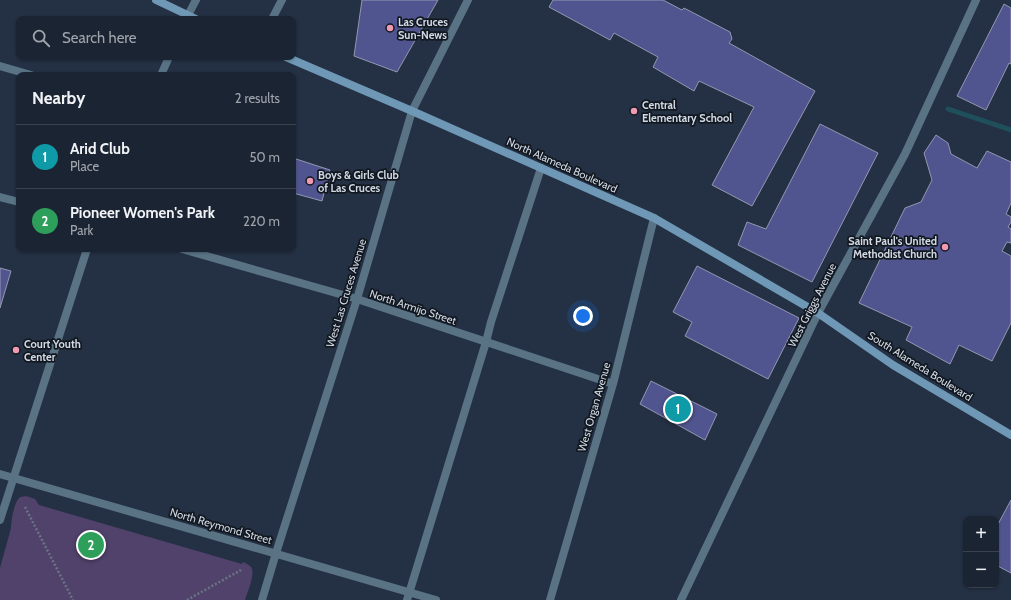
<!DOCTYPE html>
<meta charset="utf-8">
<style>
:root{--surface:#1b2432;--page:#242c3a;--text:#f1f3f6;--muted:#a0a4ac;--line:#39414d;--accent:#0b8043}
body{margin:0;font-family:Cabin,sans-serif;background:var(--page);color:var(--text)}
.controls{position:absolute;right:12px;bottom:12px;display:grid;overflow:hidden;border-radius:8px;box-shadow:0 1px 3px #0004}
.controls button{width:36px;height:36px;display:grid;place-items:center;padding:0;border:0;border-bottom:1px solid var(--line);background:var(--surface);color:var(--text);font:20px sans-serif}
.you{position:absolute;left:583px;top:316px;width:14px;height:14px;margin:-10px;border:3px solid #fff;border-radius:50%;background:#1a73e8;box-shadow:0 0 0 6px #1a73e833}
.badge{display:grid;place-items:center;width:26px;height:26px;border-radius:50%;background:var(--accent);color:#fff;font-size:13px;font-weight:700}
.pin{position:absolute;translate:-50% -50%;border:2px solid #fff;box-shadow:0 1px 4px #0006}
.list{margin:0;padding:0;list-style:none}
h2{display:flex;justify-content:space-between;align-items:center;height:52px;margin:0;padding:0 16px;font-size:17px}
h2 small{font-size:13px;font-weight:400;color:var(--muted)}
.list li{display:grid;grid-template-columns:26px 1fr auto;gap:12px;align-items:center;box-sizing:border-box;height:64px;padding:0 16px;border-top:1px solid var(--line)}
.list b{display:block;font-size:15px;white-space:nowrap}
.list p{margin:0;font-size:13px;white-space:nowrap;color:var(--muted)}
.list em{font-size:13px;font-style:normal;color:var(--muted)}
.icon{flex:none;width:22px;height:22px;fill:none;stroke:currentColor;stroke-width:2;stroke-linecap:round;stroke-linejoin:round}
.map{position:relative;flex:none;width:1011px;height:600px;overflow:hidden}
.search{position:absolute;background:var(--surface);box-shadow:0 1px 3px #0004;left:16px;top:16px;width:280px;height:44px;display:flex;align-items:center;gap:10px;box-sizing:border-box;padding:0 14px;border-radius:8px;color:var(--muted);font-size:15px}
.panel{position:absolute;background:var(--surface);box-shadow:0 1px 3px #0004;left:16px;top:72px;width:280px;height:180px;border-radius:8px}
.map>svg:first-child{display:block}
</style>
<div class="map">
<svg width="1011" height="600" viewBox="0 0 1011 600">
<rect width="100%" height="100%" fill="#243043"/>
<path fill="#51426c" d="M26,496L35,499L39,505L242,564L243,562C246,563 249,565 251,567C256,573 247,593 245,600H0V568L11,528C11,521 14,503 19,498C21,496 23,497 26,496Z"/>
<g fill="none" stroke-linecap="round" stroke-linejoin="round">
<path stroke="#1f4f5b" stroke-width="5" d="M948,109L1011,130"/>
</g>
<path fill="#51558f" stroke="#9497b1" d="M362,0H438L397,72L354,56Z
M553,0H663L682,10L684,8L730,32L732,39L729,43L815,91L752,206L712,185L754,107L699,81L694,91L653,67L658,57L614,33L610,40L549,7Z
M1004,4L1011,8V64L1009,63L986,110L957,96Z
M820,124L878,153L812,282L738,245L747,222L766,229Z
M936,135L948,143L951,154L977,168L987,151L1011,162V203L1006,214L1011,217V222L1008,227L1011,229V243L1007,242L1002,251L1011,256V323L992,361L959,345L950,364L906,340L912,327L859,303L905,208L921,202L932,180L924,153Z
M293,158L330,170L322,201L293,193Z
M697,266L799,318L768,379L685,336L692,322L673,312Z
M0,268L11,271L0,308Z
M651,381L717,414L705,440L640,404Z
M1011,500V573L996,565V528Z"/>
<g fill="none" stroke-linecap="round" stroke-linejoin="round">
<path stroke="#6a7484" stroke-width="2.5" stroke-dasharray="2 2" stroke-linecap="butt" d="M25,507L73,600
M187,600L241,570"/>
<path stroke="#597385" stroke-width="8" d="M272,19L282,0
M0,66L31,75
M407,600L486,342L491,322L541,168"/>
<path stroke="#597385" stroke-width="8" d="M186,19L196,0
M161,75L169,57
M0,197L19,202
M182,249L357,299L613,384
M0,474L436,600
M0,520L87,249
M550,600L613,384L654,218
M681,600L818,313"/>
<path stroke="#597385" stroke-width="8" d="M818,313L905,154L976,0
M262,600L276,553L357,299L412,111L468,0"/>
<path stroke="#6e98b5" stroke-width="8" d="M156,0L196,19
M286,57L412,111L654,218L818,313L893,365L1011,435"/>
</g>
<g fill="#f19ab3" stroke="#121820" stroke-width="1.5">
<circle cx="390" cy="28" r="4"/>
<circle cx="634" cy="111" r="4"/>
<circle cx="310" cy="181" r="4"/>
<circle cx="945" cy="247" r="4"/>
<circle cx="16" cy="350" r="4"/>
</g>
<g text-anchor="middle" stroke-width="3.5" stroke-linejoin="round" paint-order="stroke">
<g font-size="11" font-weight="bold" fill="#d1d9e5" stroke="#121820" text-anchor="start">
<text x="398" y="26">Las Cruces<tspan x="398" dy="13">Sun-News</tspan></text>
<text x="642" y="109">Central<tspan x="642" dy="13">Elementary School</tspan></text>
<text x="318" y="179">Boys &amp; Girls Club<tspan x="318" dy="13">of Las Cruces</tspan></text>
<text x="937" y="245" text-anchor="end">Saint Paul's United<tspan x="937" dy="13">Methodist Church</tspan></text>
<text x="24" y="348">Court Youth<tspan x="24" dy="13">Center</tspan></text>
</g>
<g font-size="11" fill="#d1d9e5" stroke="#121820">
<text transform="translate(562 165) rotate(24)" y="4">North Alameda Boulevard</text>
<text transform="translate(346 293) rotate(-73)" y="4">West Las Cruces Avenue</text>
<text transform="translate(812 305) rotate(-63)" y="4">West Griggs Avenue</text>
<text transform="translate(413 307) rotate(18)" y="4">North Armijo Street</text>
<text transform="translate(920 366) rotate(32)" y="4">South Alameda Boulevard</text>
<text transform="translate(594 407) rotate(-74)" y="4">West Organ Avenue</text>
<text transform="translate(221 526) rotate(16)" y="4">North Reymond Street</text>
</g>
</g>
</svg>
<div class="controls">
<button>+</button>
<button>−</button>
</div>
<div class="you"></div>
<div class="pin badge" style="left:678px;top:409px;background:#0f9aa8">1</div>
<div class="pin badge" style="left:91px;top:545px;background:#2e9e5b">2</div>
<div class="search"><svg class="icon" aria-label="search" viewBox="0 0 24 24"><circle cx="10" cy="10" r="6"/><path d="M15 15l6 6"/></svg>Search here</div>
<section class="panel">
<h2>Nearby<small>2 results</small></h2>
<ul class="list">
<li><span class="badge" style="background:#0f9aa8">1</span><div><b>Arid Club</b><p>Place</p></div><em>50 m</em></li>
<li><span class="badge" style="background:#2e9e5b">2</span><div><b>Pioneer Women's Park</b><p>Park</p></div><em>220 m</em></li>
</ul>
</section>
</div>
